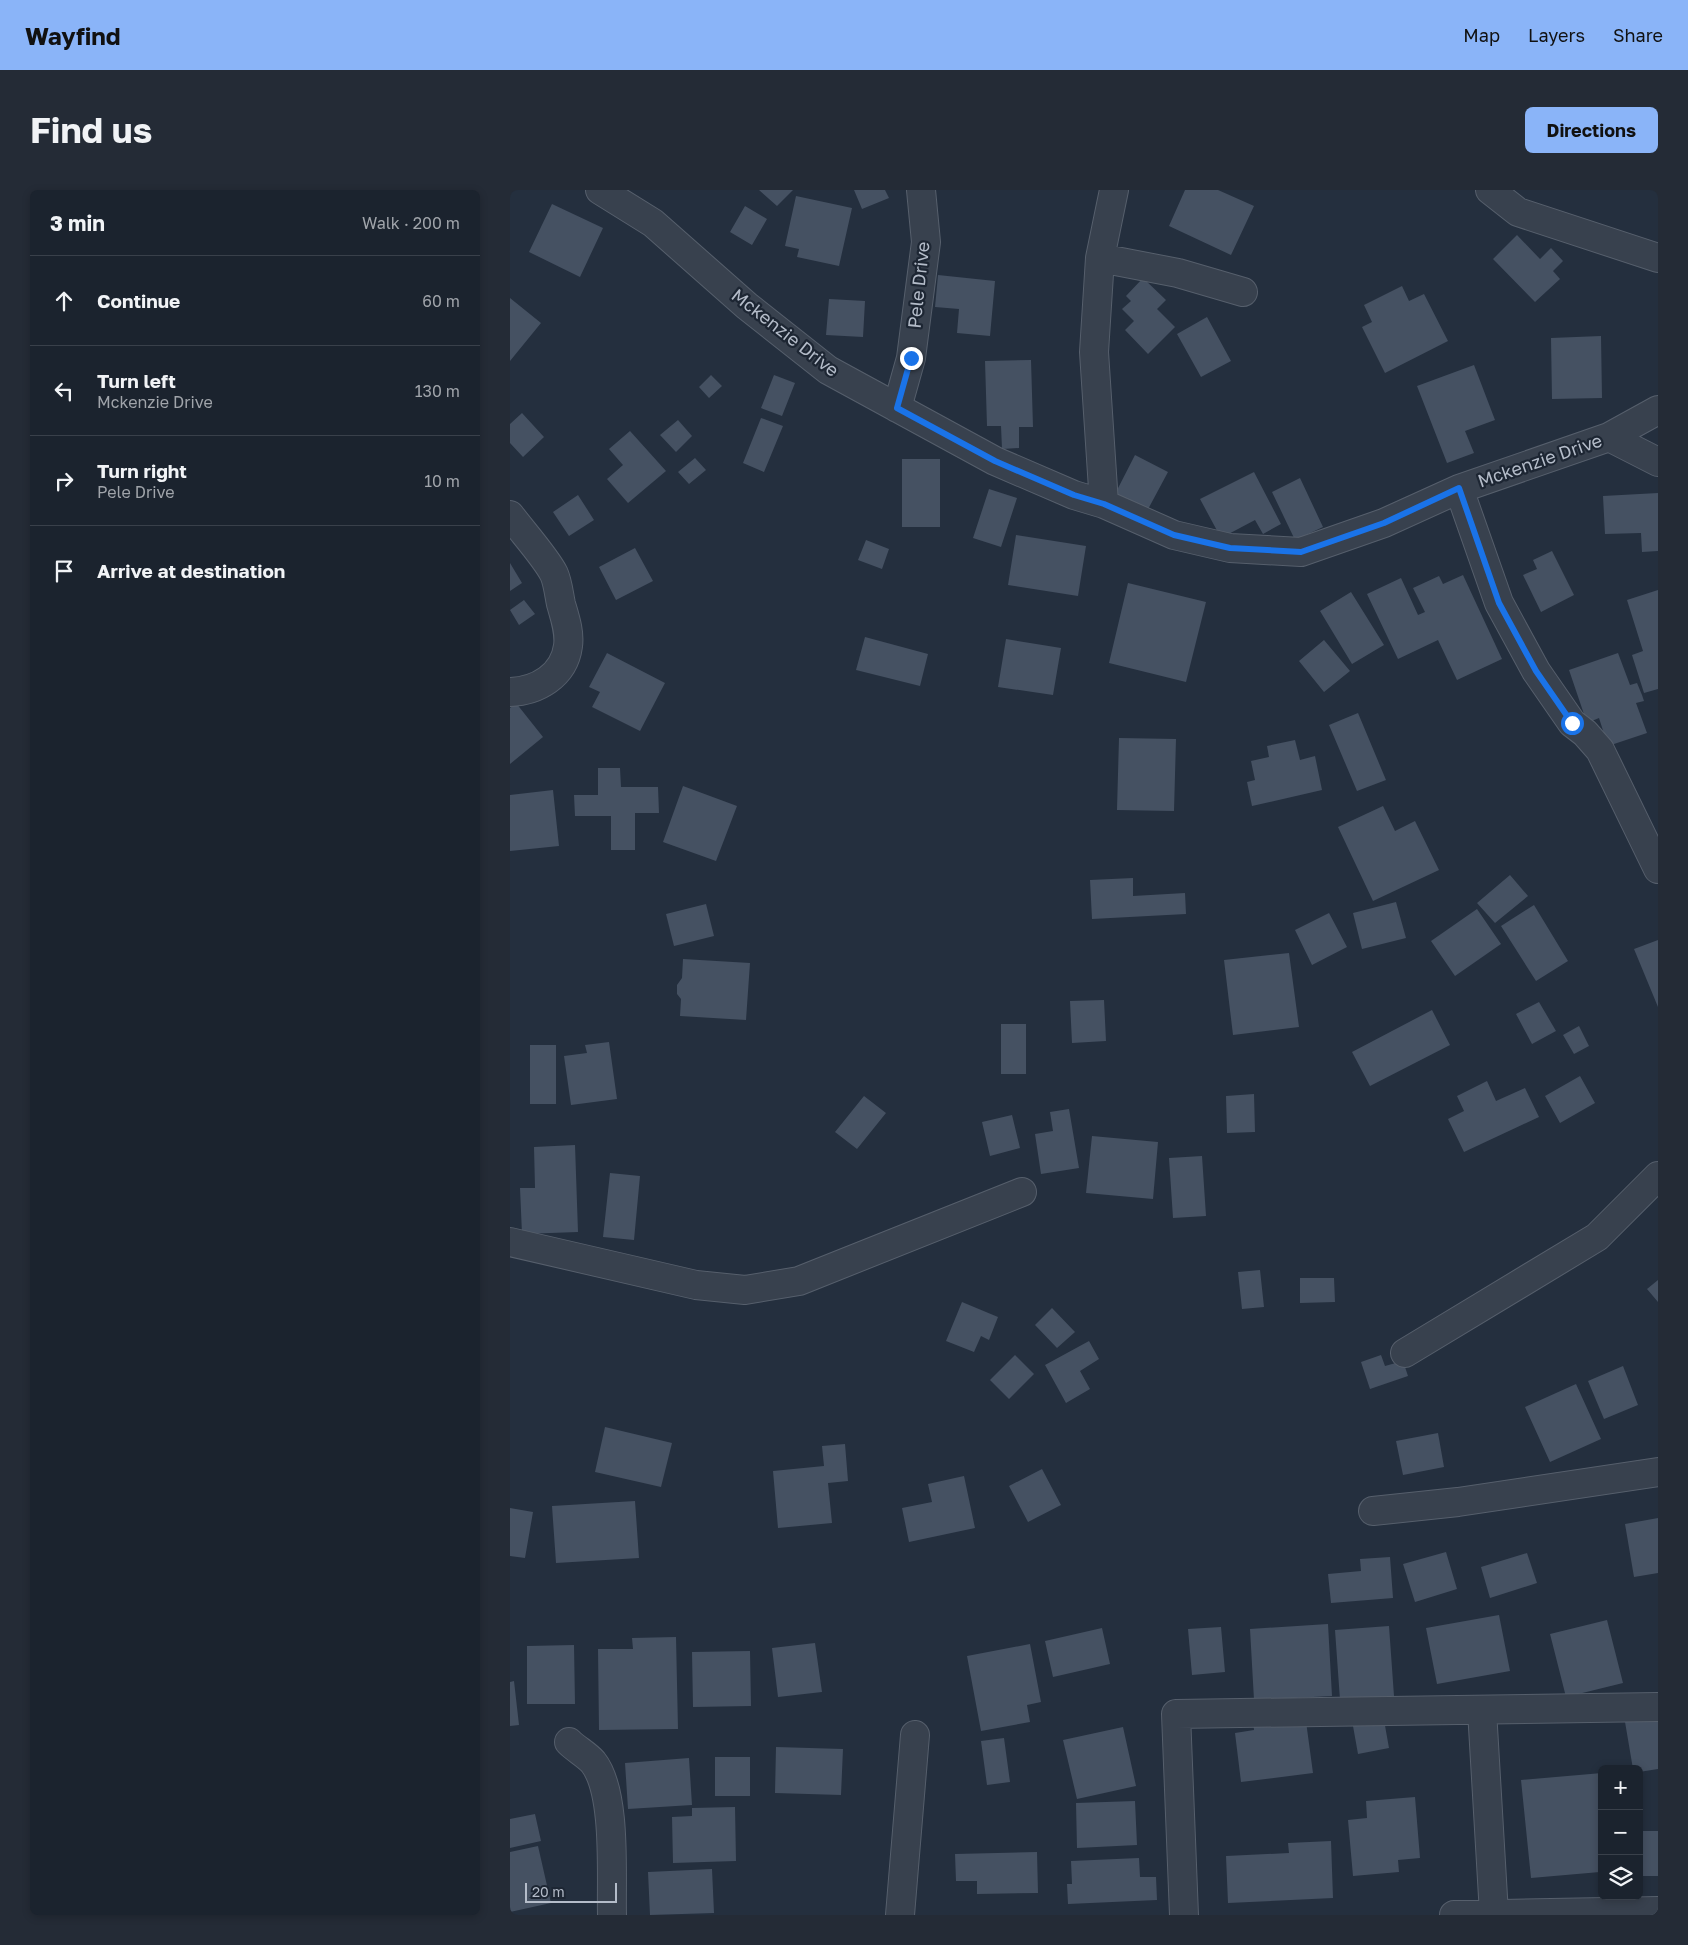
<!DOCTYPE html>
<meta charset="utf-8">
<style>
:root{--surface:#1b232e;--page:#242b36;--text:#f1f3f6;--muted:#a0a4aa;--line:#39404a;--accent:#8ab4f8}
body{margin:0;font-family:"Golos Text",sans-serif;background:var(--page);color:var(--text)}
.controls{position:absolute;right:15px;bottom:15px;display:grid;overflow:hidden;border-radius:8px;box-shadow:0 2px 8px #0003}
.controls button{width:45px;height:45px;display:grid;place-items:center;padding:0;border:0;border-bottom:1px solid var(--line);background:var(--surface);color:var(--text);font:25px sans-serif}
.scale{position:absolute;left:15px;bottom:12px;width:92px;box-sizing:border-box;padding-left:5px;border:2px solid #b4bcc9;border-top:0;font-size:14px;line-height:18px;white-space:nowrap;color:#b4bcc9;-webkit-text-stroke:4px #1d2633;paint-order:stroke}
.stop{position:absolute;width:15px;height:15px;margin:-11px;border:4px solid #1a73e8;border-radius:50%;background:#fff}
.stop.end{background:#1a73e8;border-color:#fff;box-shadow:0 1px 5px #0008}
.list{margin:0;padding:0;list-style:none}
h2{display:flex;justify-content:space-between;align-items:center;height:65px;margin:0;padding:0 20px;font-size:21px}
h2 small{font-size:16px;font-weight:400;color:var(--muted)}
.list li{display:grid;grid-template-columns:32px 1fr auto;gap:15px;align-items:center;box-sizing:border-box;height:90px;padding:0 20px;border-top:1px solid var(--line)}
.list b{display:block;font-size:19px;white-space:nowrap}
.list p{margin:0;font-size:16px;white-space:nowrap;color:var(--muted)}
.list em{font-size:16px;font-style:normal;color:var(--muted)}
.icon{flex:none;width:28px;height:28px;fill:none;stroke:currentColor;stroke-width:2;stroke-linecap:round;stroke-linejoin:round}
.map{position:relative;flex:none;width:1148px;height:1725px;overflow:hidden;border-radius:8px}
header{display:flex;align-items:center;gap:30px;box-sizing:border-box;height:70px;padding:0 25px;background:var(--accent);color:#111}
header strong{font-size:24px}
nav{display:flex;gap:28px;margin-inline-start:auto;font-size:18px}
.intro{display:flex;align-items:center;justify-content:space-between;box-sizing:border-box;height:120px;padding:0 30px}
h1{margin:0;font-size:35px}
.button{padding:12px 22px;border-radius:8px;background:var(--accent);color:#111;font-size:18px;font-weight:700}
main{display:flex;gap:30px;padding:0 30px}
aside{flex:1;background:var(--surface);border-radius:8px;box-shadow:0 2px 8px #0003}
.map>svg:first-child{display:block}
</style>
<header>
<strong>Wayfind</strong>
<nav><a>Map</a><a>Layers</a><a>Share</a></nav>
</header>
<div class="intro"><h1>Find us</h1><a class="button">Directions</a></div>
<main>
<aside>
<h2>3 min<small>Walk · 200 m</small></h2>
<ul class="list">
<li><svg class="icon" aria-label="ahead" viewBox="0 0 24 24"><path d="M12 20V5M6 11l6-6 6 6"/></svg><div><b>Continue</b></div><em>60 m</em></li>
<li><svg class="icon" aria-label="left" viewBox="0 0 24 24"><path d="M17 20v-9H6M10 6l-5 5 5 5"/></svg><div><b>Turn left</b><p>Mckenzie Drive</p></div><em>130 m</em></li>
<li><svg class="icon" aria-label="right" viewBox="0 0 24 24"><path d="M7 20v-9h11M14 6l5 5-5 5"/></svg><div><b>Turn right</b><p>Pele Drive</p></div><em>10 m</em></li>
<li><svg class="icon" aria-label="arrive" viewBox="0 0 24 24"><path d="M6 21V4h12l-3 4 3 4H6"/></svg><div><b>Arrive at destination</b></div></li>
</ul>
</aside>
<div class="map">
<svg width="1148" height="1725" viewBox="0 0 1148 1725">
<rect width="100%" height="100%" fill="#242f3e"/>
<path fill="#455162" d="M249,0H283L267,16Z
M344,0H375L379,8L352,19Z
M675,0H708L744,16L721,65L659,36Z
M286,6L342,18L329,76L287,67L289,59L275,56Z
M42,14L93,38L70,87L19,62Z
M235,16L257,29L242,55L220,42Z
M1007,45L1030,69L1041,58L1053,71L1043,81L1050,89L1025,112L983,69Z
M428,85L485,91L480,146L447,143L449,119L425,117Z
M633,88L656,110L647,119L665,137L638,164L615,140L624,131L612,119L621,111L616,106Z
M892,96L899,111L914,104L938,151L875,183L852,137L862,132L854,115Z
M0,108L31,133L0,171Z
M319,109L355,111L353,147L316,145Z
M697,127L721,171L691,187L667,144Z
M1091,146L1092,208L1042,209L1041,148Z
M521,170L523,237H509V258L492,259L491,236H477L475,171Z
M964,175L985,230L955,241L964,263L937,273L907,196Z
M201,185L212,196L199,208L189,197Z
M264,185L285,193L272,226L251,218Z
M12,223L34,247L13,267L0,253V234Z
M251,228L273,236L254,282L233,273Z
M168,230L182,246L166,262L150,245Z
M120,241L156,281L118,313L97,289L113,275L99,259Z
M625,265L658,282L636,323L604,306Z
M185,268L196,280L179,294L168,282Z
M392,269H430V337H392Z
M744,282L771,334L753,344L745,330L711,348L690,309Z
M790,288L813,337L785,350L762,302Z
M479,299L507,308L491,357L463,348Z
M1148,303V361L1132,362L1131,343L1095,344L1093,306Z
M68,305L84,330L59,346L43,322Z
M506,345L576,356L568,406L498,395Z
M356,350L379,359L372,379L348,370Z
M125,358L143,391L106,410L89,377Z
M1042,361L1064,405L1031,422L1013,385L1027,379L1023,370Z
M0,373L12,393L0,401Z
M953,385L992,469L947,490L928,450L888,469L857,404L891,388L908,425L915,422L903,398L929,386L933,394Z
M618,393L696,412L676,492L599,473Z
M1148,400V499L1134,503L1122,465L1133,461L1117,410Z
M841,402L874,455L842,474L810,421Z
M14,410L25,424L9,435L0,420Z
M355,447L418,464L410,496L346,480Z
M496,449L551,458L543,505L488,497Z
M814,450L840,481L814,502L789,471Z
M97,463L155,493L130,541L82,517L90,502L79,497Z
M1108,463L1120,495L1127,493L1132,505L1134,511L1126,513L1137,543L1098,556L1089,528L1077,533L1059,480Z
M6,513L33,547L0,574V518Z
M848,523L876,590L847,601L819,535Z
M609,548L666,549L664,621L607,620Z
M785,550L790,570L805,566L812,600L742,616L737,592L745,590L741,571L759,567L757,556Z
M88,578H110L111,597H148L149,623H125V660H101V626H65L64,605H88Z
M173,596L227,616L206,671L153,652Z
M43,600L49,656L0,661V605Z
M873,616L885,641L905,631L929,680L863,711L828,637Z
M1000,685L1018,706L985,733L967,713Z
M623,688V706L675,703L676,724L582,729L580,690Z
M886,712L896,748L852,759L843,723Z
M196,714L204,746L164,756L156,724Z
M1024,715L1058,771L1026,791L991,736Z
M967,719L991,754L945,786L921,751Z
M819,723L837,757L802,775L785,740Z
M1148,750V817L1124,759Z
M779,763L789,837L723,845L714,770Z
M173,769L240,773L236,830L170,826L171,809L167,804V795L172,788Z
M594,810L596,851L562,853L560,811Z
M1029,812L1046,841L1022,854L1006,824Z
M922,820L940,855L860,896L842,862Z
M491,834H516V884H491Z
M1069,836L1079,856L1064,864L1053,845Z
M99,852L107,909L61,915L54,866L77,863L75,855Z
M20,855H46V914H20Z
M1070,886L1085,913L1050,933L1035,906Z
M977,891L986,911L1015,898L1029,927L954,962L938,929L954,921L947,906Z
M744,904L745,942L717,943L716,906Z
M354,906L376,923L347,959L325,942Z
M559,919L569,978L531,984L525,944L543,941L540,922Z
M502,925L510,958L480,966L472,932Z
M582,946L648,952L643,1009L576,1003Z
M65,955L68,1042L12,1044L10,998H25L24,957Z
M692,966L696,1026L663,1028L659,968Z
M100,983L130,986L124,1050L93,1047Z
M750,1080L754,1117L732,1119L728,1082Z
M790,1088H824L825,1112L790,1113Z
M1148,1090V1112L1137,1099Z
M452,1112L488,1127L479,1150L471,1146L464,1162L436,1151Z
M542,1118L565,1142L547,1158L525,1135Z
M579,1151L589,1169L570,1181L580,1199L556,1213L535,1175Z
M505,1165L524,1184L499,1209L480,1190Z
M871,1165L875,1176L893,1171L898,1186L860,1199L851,1172Z
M1113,1176L1128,1215L1094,1229L1078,1191Z
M1066,1194L1091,1249L1040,1272L1015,1217Z
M95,1237L162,1253L151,1297L85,1282Z
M928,1243L934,1277L893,1285L886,1251Z
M335,1254L338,1291L318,1293L322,1333L268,1338L263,1281L314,1276L312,1256Z
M532,1279L551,1315L518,1332L499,1296Z
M454,1286L465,1338L399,1352L392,1318L422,1312L418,1294Z
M125,1311L129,1368L46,1373L42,1316Z
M0,1318L23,1322L15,1368L0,1366Z
M1148,1328V1383L1124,1387L1115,1334Z
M936,1362L947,1399L905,1412L893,1374Z
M1017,1363L1027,1393L980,1408L971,1377Z
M880,1367L883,1408L821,1413L818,1384L851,1381L850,1369Z
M989,1425L1000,1481L927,1494L916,1438Z
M1097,1430L1113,1493L1056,1507L1040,1444Z
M818,1434L822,1506L744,1510L740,1439Z
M879,1436L884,1506L830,1510L825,1440Z
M711,1437L715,1482L682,1485L678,1439Z
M592,1438L600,1474L543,1487L535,1451Z
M166,1447L168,1539L89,1540L88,1459H123L122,1448Z
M305,1453L312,1502L268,1507L262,1458Z
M520,1454L531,1512L517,1515L520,1532L471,1541L457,1466Z
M64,1455L65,1514H17V1456Z
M240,1461L241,1516L183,1517L182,1462Z
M4,1491L9,1535L0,1536V1492Z
M1148,1521V1579L1129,1582V1579H1123L1114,1526Z
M795,1524L803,1583L731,1592L725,1543L744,1540L743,1530Z
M874,1530L879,1558L848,1564L843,1536Z
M613,1537L626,1596L567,1609L553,1550Z
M494,1548L500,1592L477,1595L471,1551Z
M266,1557L333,1559L331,1605L265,1603Z
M205,1567H240V1606H205Z
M179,1568L182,1615L118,1619L115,1573Z
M1092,1583V1655L1088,1656L1090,1682L1021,1688L1011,1590Z
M905,1607L910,1668L888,1670L889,1682L843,1686L838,1630L857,1628L856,1611Z
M625,1611L627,1655L567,1658L566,1613Z
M225,1617L226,1671L163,1673L162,1627L182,1626V1618Z
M25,1624L31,1651L0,1658V1629Z
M1132,1641H1148V1686H1133Z
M821,1651L823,1708L718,1713L716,1666L779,1663L778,1653Z
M28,1656L41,1713L0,1722V1662Z
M527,1662L528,1703L467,1704V1691H446L445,1664Z
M629,1668L630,1687H646L647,1710L558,1714L557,1694H562L561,1671Z
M202,1679L204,1723L140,1725L138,1682Z"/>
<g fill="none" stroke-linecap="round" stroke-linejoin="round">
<g stroke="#565f6c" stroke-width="30">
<path id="street" d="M90,0L143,33L237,116L318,180L485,271L564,305L594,314L664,345L720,358L791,362L874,333L949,299L1099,247L1148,220
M980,0L1008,22L1148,68
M590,68L668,83L733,102
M387,218L401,168L416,52L411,0
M1099,247L1148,272
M949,299L989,413L1026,481L1062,533L1075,543L1090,560L1148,679
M594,314L584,162L590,68L604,0
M0,325C11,340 37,369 44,384C48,393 49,405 51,414C55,428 60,442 58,456C54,486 27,501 0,502
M0,1052L186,1095L235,1100L289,1091L512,1002
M895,1163L1087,1047L1148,986
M863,1321L948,1312L1148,1282
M972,1520L984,1724
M59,1552C66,1559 77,1565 83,1572C107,1602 101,1686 102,1725
M390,1725L405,1545
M674,1725L666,1524L1148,1517
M944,1725L1148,1721"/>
</g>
<use href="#street" stroke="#38414e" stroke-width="28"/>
</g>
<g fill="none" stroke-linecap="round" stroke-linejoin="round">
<path stroke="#1a73e8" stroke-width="6" d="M401,168L387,218L485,271L564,305L594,314L664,345L720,358L791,362L874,333L949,298L989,413L1026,481L1062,533"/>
</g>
<g text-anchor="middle" stroke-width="4.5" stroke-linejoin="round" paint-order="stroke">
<g font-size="18" fill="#b4bcc9" stroke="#1d2633">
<text transform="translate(409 95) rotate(-84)" y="6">Pele Drive</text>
<text transform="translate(275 143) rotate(38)" y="6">Mckenzie Drive</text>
<text transform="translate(1030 271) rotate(-19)" y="6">Mckenzie Drive</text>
</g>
</g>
</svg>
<div class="controls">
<button>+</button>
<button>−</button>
<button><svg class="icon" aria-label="layers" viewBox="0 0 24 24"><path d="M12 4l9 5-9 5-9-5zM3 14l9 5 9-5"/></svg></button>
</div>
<div class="scale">20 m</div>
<div class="stop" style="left:1062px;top:533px"></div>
<div class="stop end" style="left:401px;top:168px"></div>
</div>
</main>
